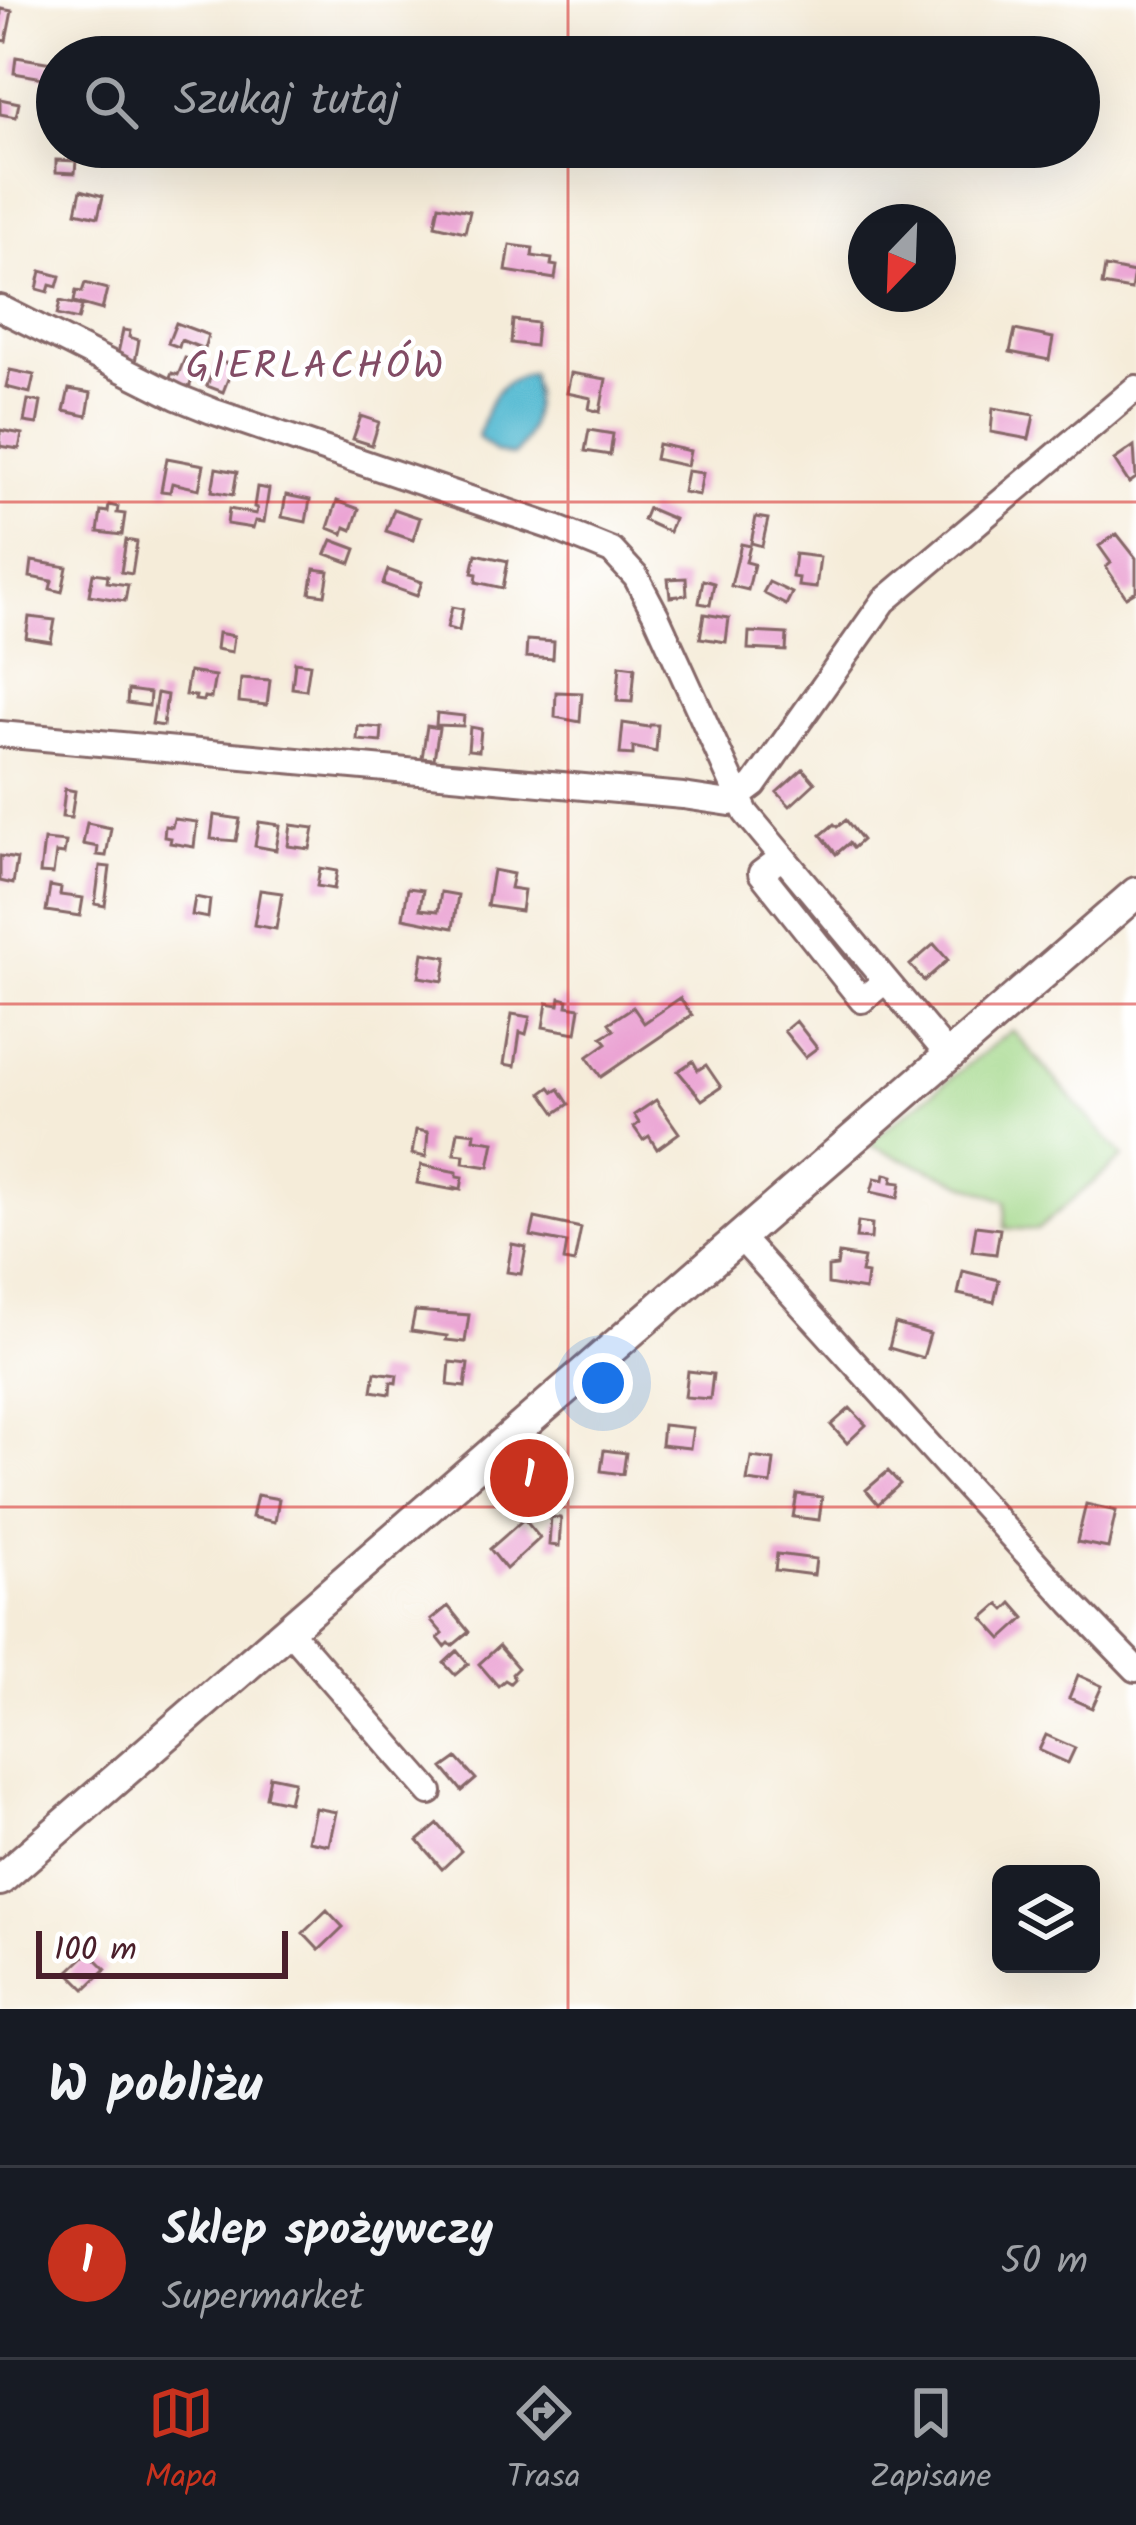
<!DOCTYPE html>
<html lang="pl">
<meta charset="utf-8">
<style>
:root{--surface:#171b24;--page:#20242c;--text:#f1f3f6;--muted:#9ea1a6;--line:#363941;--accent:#c8321e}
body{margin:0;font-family:Kalam,sans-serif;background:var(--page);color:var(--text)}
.controls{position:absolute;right:36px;bottom:36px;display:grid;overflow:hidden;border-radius:18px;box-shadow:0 12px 48px #0002}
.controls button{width:108px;height:108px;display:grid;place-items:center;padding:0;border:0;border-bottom:3px solid var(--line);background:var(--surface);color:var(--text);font:60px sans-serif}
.compass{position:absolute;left:848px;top:204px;width:108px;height:108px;border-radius:50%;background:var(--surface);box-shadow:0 12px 48px #0002;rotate:203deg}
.scale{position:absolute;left:36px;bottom:30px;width:252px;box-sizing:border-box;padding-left:12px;border:6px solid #4a1f2b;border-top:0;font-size:33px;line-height:42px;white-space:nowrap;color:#4a1f2b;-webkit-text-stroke:9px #fff;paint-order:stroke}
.you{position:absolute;left:603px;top:1383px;width:42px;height:42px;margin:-30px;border:9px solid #fff;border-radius:50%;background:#1a73e8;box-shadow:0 0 0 18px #1a73e833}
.badge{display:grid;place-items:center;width:78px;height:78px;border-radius:50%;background:var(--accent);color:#fff;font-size:39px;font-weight:700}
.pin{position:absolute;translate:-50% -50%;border:6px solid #fff;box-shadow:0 3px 12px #0006}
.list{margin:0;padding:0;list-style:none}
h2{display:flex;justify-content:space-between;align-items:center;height:156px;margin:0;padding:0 48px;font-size:51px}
h2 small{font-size:39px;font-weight:400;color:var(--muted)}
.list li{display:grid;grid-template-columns:78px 1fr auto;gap:36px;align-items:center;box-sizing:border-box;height:192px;padding:0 48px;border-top:3px solid var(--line)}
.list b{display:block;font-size:45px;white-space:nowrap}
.list p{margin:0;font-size:39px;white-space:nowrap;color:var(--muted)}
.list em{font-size:39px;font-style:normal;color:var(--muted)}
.icon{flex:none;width:66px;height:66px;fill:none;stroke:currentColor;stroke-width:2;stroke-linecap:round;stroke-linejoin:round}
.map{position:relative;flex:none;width:1136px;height:2009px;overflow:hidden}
.search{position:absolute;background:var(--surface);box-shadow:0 12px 48px #0002;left:36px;right:36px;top:36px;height:132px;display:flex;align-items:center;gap:30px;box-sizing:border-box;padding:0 42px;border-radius:66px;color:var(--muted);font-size:45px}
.sheet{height:348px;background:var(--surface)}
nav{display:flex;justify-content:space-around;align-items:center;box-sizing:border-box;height:168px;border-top:3px solid var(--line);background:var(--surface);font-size:33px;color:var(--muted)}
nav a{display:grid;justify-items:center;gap:6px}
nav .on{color:var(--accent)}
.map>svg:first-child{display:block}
</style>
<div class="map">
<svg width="1136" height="2009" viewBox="0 0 1136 2009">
<rect width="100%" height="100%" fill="#fff"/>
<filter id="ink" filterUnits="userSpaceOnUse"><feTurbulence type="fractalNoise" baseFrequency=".00833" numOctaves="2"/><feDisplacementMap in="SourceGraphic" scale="24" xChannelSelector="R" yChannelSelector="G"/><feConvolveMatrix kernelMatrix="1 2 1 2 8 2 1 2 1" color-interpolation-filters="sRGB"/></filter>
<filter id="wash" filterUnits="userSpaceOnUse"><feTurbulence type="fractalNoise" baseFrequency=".004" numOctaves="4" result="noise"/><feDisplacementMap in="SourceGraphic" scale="48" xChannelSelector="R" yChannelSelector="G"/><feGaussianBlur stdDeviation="2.7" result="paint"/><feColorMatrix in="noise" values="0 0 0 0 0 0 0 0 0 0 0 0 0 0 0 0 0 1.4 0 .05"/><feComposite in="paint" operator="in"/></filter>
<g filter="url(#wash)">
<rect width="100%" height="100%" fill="#f5ecd9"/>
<path fill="#a1d788" stroke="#767b5a" stroke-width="3" d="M1012,1030L1123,1157L1037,1230L1005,1228L1006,1201L867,1144Z"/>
<path fill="#53b9d1" stroke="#4e6c7e" stroke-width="3" d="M531,373C538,399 533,437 513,456L495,452L478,437C488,404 493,382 531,373Z"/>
<g id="blocks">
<path fill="#eaa0d2" d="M1,9L12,11L6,41L0,40Z
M16,57L52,63L49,79L14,73Z
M0,99L19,103L16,117L0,114Z
M56,160L76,161L75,173L56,172Z
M81,190L103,196L98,217L76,212Z
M439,205L470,211L465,232L435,225Z
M510,245L533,248L532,256L552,259L551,265L557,266L555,279L506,271Z
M1105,267L1134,273L1131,290L1102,285Z
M41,271L60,276L57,287L50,285L48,292L37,289Z
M85,283L107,289L102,310L74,302L76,291L82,292Z
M60,301L82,306L78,320L57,315Z
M513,320L537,323L535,346L511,343Z
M176,323L208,335L204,349L181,340L179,347L168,343Z
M123,330L130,331L129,337L139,340L135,362L117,358Z
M1015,330L1053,338L1049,360L1010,352Z
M185,358L198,362L188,391L168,383L172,373L178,375Z
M217,360L233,366L223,392L207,386Z
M10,370L34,375L30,393L6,387Z
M571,373L606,379L600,412L589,409L591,398L567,393Z
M69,389L91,393L87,416L64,411Z
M28,400L41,402L37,424L24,422Z
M993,408L1034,415L1029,439L991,432Z
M361,416L379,422L372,445L353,439Z
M0,430L22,434L19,449L0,446Z
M589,430L613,434L610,455L585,451Z
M658,444L690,451L687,466L655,459Z
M1134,446L1136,478L1129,483L1114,460Z
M167,458L204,465L199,489L172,483L170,492L161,491Z
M216,468L237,472L233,495L212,491Z
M687,471L703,473L699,495L683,492Z
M257,487L269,489L264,522L255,521L253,528L227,524L229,509L256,514L257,508L254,507Z
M286,495L310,500L306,522L282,517Z
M337,501L359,509L352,530L345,527L343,534L328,528Z
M109,505L118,507L117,513L125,514L122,535L98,532L101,511L108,512Z
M648,508L674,519L669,532L643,520Z
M394,509L420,518L413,540L386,531Z
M756,517L768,519L762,546L751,543Z
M1117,534L1136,558V591L1126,597L1106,567L1111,563L1099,546Z
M126,540L137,542L132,574L121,572Z
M332,540L356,549L351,563L326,554Z
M741,544L750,546L746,562L754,564L748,590L731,586Z
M476,554L508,561L503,588L476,582L477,574L472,573Z
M795,554L820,557L816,588L798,586L799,578L792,577Z
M32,561L67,567L62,592L50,589L52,581L30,577Z
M314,569L329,571L325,595L310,593Z
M388,570L422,582L417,596L383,584Z
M93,573L108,575L107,582L128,585L125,601L89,595Z
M686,578L687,595L670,597L668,579Z
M703,580L714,583L710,605L699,603Z
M769,582L792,593L786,605L763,593Z
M452,607L463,609L459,631L447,628Z
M704,614L729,618L726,642L700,638Z
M29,617L55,620L51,642L26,638Z
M749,632L787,634L786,651L748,649Z
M218,633L234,636L232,652L216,649Z
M527,640L554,642L553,659L526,657Z
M295,662L310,664L306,690L292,688Z
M620,665L635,667L632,702L617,701Z
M189,672L215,676L211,698L204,697L203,701L195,700L196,696L185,695Z
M241,678L270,680L267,705L239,702Z
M128,690L150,693L149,706L127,703Z
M556,692L582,693L580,722L555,717Z
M157,693L167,695L163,726L152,724Z
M437,713L464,716L463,726L436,725Z
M623,723L649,727L650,725H658L656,752L633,747V755L620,754Z
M358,726L382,728L381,742L357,740Z
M427,726L439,728L434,759L422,758Z
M470,727L481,729L479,751L468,750Z
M803,769L815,783L790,806L777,792Z
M65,789L75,791L71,818L62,817Z
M214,815L240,819L236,841L211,839Z
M174,819L197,822L194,847L170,843L171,838L164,837L165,826L172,827Z
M846,820L862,840L853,848L849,843L836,854L821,835L834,824L837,827Z
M259,822L280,825L276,850L255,846Z
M87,823L111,828L106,856L97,855L98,847L83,844Z
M291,825L314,828L310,849L288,846Z
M44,840L66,842L64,854L56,853L53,874L40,873Z
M0,856L17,859L13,884L0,881Z
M100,866L110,867L105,906L95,904Z
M320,868L337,871L334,889L317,886Z
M493,870L513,874L510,888L524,890L521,911L487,906Z
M50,886L61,888L60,895L83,898L80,916L46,911Z
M408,888L423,890L420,909L438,911L441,892L458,895L453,928L403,918Z
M260,890L282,893L276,929L254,925Z
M195,897L210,900L208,918L192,915Z
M934,944L948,960L924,981L910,965Z
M423,953L447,957L443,981L419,977Z
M560,998L568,1000L567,1006L580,1008L576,1033L543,1027L547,1003L559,1005Z
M680,998L692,1015L601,1077L587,1057L607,1043L602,1037L614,1030L609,1023L633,1007L644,1023Z
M512,1014L530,1017L526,1034L520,1032L515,1066L504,1064Z
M796,1021L817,1048L805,1057L784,1031Z
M693,1061L698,1070L706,1065L721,1087L702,1100L678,1071Z
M550,1087L554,1092L559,1089L569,1104L556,1113L542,1093Z
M656,1100L679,1133L657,1149L649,1136L643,1140L634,1127L639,1123L634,1115Z
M416,1130L428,1132L426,1157L412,1154Z
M458,1131L475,1133L474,1139L494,1142L489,1167L463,1163L464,1155L454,1154Z
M421,1165L457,1172V1176L463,1177L461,1189L454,1187V1190L417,1183Z
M885,1174L893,1176L892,1182L901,1183L898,1198L871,1192L875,1178L884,1180Z
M535,1218L581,1228L574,1263L564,1261L567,1243L531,1236Z
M858,1222L872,1224L871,1239L856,1238Z
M976,1226L1000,1229L996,1254L972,1251Z
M512,1244L526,1247L521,1274L507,1272Z
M839,1254L864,1258L861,1273L867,1274L865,1290L828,1284V1267L837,1266Z
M963,1271L999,1280L994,1302L958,1294Z
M415,1311L469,1315L465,1342L446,1340L447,1336L411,1331Z
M895,1324L930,1334L923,1358L889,1348Z
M450,1362L468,1364L465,1387L448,1385Z
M688,1371L713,1374L710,1399L685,1397Z
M375,1372L397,1375L396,1383L391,1382L390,1394L372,1391Z
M850,1408L866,1425L847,1443L831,1425Z
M663,1425L693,1428L690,1448L661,1445Z
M604,1450L626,1453L623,1474L601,1471Z
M751,1457L774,1460L771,1484L747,1481Z
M530,1470L543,1486L525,1502L511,1486Z
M888,1471L900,1484L878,1504L866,1490Z
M797,1494L822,1497L819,1520L793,1517Z
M257,1495L279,1499L275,1522L252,1517Z
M1086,1504L1116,1511L1108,1548L1077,1542Z
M551,1517L561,1518L559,1546L549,1545Z
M524,1519L540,1538L506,1569L490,1549Z
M777,1554L816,1559L814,1575L775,1570Z
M1012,1603L1025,1618L1002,1639L983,1618L999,1604L1005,1610Z
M448,1606L469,1632L452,1646L449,1643L445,1647L438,1638L443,1634L431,1620Z
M499,1646L518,1668L512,1674L514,1679L510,1683L505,1680L498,1686L479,1664Z
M457,1651L468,1664L455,1675L444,1663Z
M1078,1675L1102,1686L1092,1708L1069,1698Z
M1046,1735L1075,1748L1068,1763L1039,1750Z
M457,1758L476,1779L462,1791L443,1768Z
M270,1776L294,1781L289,1802L266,1797Z
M315,1808L336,1812L329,1845L308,1841Z
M438,1824L461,1851L442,1869L418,1841Z
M327,1910L343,1927L319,1950L303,1933Z
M89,1952L106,1969L85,1989L68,1972Z"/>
</g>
</g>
<g filter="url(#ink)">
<use href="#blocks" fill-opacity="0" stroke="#866768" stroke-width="3"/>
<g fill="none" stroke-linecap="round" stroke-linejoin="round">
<g stroke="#866768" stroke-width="30">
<path id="minor" d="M0,308L177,397L212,411L555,528L612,551L636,577L656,615L746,813L948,1055
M0,734L683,796L730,803L754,785L884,601L1136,388
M781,858L761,873L862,1000L885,981
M739,1236L1072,1603L1136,1669
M287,1628L430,1792"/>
</g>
<g stroke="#866768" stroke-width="36">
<path id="major" d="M0,1880L1136,893"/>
</g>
<use href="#minor" stroke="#fff" stroke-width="24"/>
<use href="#major" stroke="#fff" stroke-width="30"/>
</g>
</g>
<path fill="none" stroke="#d62828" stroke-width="3" stroke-opacity="0.55" d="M568,0V57M568,147V2009M0,502H1136M0,1004H1136M0,1507H1136"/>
<g text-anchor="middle" stroke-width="9" stroke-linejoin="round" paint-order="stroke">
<g font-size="39" letter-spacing="3" fill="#824c65" stroke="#fff">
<text x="316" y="378">GIERLACHÓW</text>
</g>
</g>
</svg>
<div class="controls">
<button><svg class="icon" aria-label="layers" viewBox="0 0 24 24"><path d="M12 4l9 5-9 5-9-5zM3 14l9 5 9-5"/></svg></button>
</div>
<svg class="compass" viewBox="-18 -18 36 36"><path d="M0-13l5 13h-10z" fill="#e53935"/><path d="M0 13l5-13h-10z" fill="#9ea1a6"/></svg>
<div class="scale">100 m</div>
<div class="you"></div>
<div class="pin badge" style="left:529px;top:1478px">1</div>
<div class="search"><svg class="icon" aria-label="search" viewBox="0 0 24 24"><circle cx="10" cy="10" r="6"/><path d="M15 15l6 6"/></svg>Szukaj tutaj</div>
</div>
<section class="sheet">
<h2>W pobliżu<small></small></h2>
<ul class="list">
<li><span class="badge">1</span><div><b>Sklep spożywczy</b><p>Supermarket</p></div><em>50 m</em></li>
</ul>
</section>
<nav>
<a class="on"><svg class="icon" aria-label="map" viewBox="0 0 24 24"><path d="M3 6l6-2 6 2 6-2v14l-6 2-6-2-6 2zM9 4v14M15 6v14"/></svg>Mapa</a>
<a><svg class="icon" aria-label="directions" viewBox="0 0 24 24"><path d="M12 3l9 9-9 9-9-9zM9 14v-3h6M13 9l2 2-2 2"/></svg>Trasa</a>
<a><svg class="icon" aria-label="saved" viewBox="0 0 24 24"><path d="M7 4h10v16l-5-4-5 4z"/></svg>Zapisane</a>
</nav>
